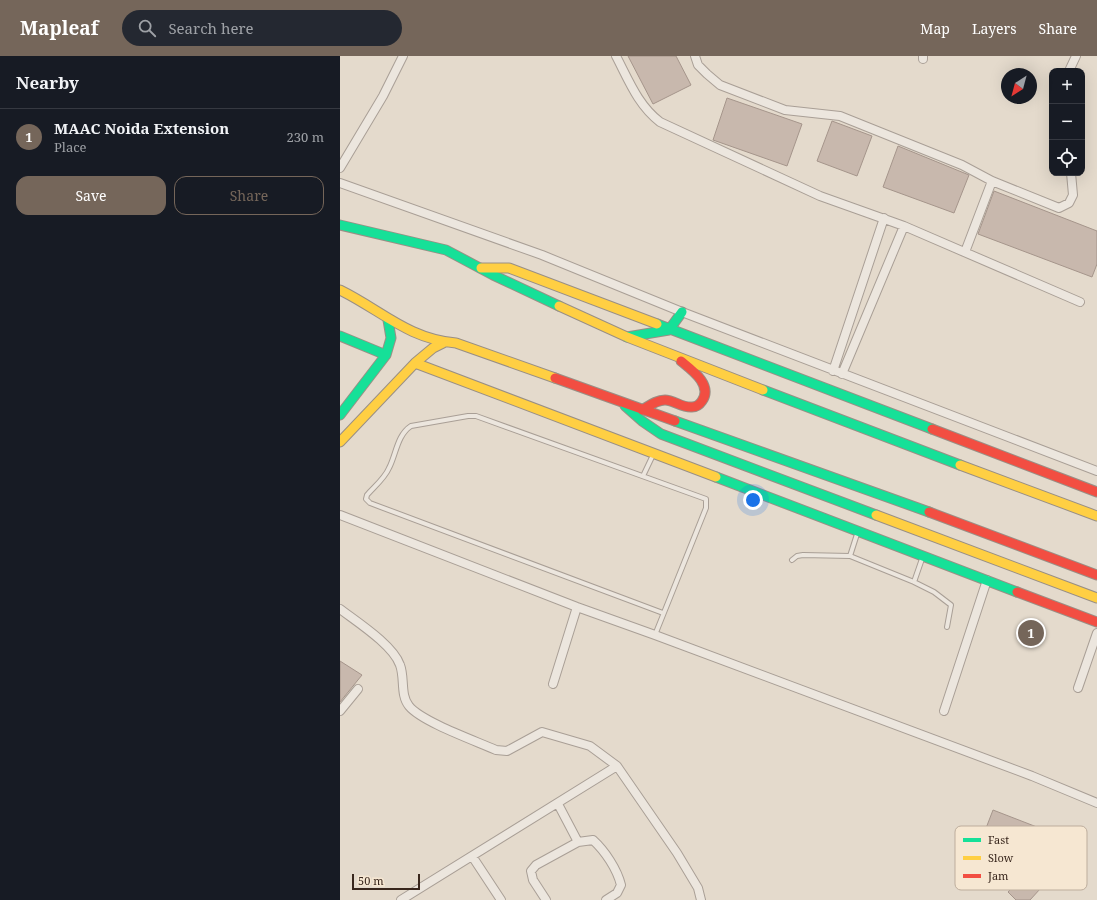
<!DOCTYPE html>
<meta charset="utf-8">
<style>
:root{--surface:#171b24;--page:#242831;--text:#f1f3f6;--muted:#9ea1a6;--line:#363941;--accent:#75665a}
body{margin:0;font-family:"Noto Serif",serif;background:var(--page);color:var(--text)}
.controls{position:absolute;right:12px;top:12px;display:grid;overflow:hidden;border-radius:8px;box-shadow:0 4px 16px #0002}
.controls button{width:36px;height:36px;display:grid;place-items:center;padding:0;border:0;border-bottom:1px solid var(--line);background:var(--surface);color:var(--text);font:20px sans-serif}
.compass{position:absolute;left:661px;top:12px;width:36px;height:36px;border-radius:50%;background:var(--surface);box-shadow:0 4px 16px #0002;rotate:216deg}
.scale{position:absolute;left:12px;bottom:10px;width:68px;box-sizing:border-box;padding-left:4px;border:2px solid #39271d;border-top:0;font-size:11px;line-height:14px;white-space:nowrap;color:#39271d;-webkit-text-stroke:3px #f6e7d2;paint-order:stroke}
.you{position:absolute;left:413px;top:444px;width:14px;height:14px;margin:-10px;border:3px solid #fff;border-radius:50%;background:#1a73e8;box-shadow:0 0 0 6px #1a73e833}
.badge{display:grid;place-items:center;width:26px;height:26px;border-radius:50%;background:var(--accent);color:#fff;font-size:13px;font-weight:700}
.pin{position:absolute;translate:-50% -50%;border:2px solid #fff;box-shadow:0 1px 4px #0006}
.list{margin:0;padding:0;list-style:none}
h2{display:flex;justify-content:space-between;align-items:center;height:52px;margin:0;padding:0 16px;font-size:17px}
h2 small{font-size:13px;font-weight:400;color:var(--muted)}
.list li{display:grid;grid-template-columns:26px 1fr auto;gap:12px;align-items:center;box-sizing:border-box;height:56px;padding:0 16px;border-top:1px solid var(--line)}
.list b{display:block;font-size:15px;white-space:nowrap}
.list p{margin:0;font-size:13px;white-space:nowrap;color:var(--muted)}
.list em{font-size:13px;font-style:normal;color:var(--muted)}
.actions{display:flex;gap:8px;padding:12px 16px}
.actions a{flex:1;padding:9px 0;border:1px solid var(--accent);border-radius:12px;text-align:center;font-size:14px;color:var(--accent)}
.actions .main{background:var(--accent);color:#fff}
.icon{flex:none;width:22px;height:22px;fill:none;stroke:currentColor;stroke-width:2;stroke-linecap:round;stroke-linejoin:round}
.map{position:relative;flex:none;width:757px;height:844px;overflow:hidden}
header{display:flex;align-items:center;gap:24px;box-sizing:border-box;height:56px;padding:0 20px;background:var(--accent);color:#fff}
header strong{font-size:19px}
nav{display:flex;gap:22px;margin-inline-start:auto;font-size:14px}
.search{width:280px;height:36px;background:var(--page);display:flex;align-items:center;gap:10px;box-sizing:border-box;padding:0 14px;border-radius:22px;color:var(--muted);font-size:15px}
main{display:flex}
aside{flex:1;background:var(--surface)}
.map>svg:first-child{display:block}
</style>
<header>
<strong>Mapleaf</strong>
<div class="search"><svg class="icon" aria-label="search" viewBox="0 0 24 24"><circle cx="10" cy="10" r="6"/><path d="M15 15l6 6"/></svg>Search here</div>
<nav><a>Map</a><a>Layers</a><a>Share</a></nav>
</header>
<main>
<aside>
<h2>Nearby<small></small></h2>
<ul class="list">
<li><span class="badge">1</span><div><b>MAAC Noida Extension</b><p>Place</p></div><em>230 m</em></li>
</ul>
<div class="actions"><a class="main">Save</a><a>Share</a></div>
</aside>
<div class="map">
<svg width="757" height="844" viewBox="0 0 757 844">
<rect width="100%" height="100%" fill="#e4dacc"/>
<path fill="#c8b8ad" stroke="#a5958b" d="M288,0H336L351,29L313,48Z
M387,42L462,68L447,110L373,84Z
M492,65L532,80L517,120L477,105Z
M558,90L629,119L614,157L543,131Z
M654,135L757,175V208L752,221L638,178Z
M0,605L22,619L0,646Z
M653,754L702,773L691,802L711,821L690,844H676L668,836L690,813L638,793Z"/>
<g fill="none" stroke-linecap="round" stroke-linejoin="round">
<g stroke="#a99f96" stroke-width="6">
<path id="lane" d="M303,420L313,399
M510,500L518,475
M452,504L457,500L463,499L510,500L574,526L594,536L611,549L607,571
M574,526L583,500
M315,579L366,452V443L136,360H128L71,370C57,379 56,399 49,412C45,422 34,431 27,439L26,443L30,447L323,557"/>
</g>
<g stroke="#a99f96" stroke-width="10">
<path id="street" d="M276,0C289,25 298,49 320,66L480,140L564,170L740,246
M355,0L358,9L367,18L380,29L445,54L500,60L622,109L652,125L719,152L729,147L733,139L731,117
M583,0V3
M729,15L736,0
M0,112L43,40L63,0
M0,127L202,199L342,256L757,415
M625,196L652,125
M493,315L544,162
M502,318L564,170
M0,459L237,551L315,579L692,720L757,747
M0,553C17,566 53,589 60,609C65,622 60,639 69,650C82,666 136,685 156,694L167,695L202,676L250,690L277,710L337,797L358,832L361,844
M213,628L237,551
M738,632L757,577
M0,655L18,633
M604,655L647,524
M218,748L238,786
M132,800L161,844
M61,844L277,710
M206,844L193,824L191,815L196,809L238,786L253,784C265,795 277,813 281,829L277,837L266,844"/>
</g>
<g stroke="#998f85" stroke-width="11">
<path id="fast" d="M0,169L106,194L153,219L219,250
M317,268L592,373
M0,280L46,299
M287,281L329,274L342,256
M423,334L620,409
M285,350L302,365L321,378L536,459
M0,359L46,299L51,282L48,264
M335,365L589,456
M376,421L677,536"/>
</g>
<g stroke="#998f85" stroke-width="11">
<path id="slow" d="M141,212H169L317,268
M0,234C41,254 68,283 116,287L215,322
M219,250L287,281L423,334
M75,307L376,421
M0,386L75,307L93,292L103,287
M620,409L757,460
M536,459L757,542"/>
</g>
<g stroke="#998f85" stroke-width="11">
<path id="jam" d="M215,322L335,365
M302,354C309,350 316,344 325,344C334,344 342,352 352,351C356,351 360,348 362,345C373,329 352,314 341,305
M592,373L757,436
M589,456L757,519
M677,536L757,566"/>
</g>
<use href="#lane" stroke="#ece6de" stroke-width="4"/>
<use href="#street" stroke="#ece6de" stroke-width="8"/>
<use href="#fast" stroke="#16e098" stroke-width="9"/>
<use href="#slow" stroke="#ffcf43" stroke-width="9"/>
<use href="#jam" stroke="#f24e42" stroke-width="9"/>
</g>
<rect x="615" y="770" width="132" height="64" rx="6" fill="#f6e7d2" stroke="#bdad9c" stroke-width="1"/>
<rect x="623" y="782" width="18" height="4" fill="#16e098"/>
<rect x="623" y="800" width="18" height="4" fill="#ffcf43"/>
<rect x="623" y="818" width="18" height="4" fill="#f24e42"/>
<g font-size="11" fill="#39271d">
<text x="648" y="788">Fast</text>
<text x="648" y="806">Slow</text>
<text x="648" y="824">Jam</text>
</g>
</svg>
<div class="controls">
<button>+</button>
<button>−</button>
<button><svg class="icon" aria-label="locate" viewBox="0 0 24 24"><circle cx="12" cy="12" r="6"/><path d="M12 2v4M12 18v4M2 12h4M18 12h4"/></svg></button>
</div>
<svg class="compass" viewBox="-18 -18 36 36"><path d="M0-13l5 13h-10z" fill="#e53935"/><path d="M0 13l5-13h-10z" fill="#9ea1a6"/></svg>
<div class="scale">50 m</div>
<div class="you"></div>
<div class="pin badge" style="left:691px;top:577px">1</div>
</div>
</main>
